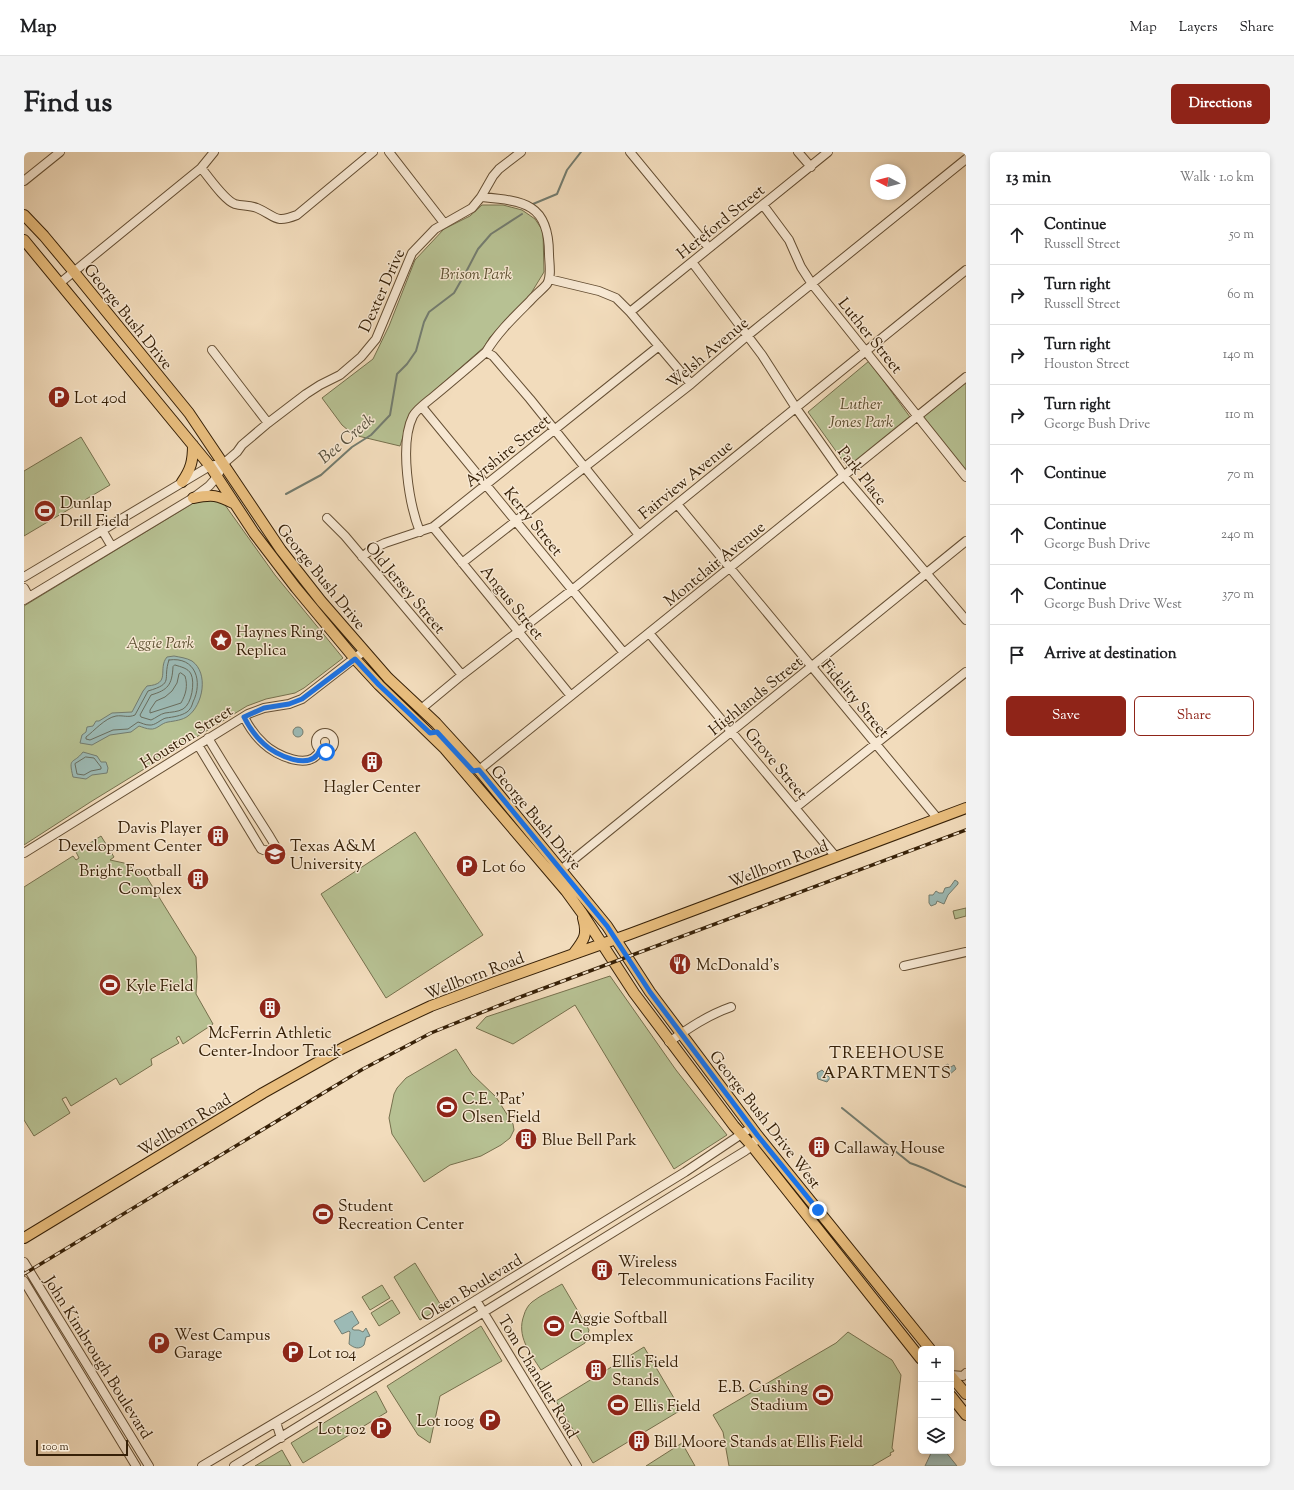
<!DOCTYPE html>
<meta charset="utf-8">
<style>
:root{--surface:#fff;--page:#f2f2f2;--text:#202124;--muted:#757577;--line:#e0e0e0;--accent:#8f2418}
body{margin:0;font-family:"Sorts Mill Goudy",serif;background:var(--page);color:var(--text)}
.controls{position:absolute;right:12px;bottom:12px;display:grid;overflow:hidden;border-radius:6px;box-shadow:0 2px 6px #0003}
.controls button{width:36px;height:36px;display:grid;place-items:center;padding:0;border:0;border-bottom:1px solid var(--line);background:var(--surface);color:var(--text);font:20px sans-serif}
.compass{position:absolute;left:846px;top:12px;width:36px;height:36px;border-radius:50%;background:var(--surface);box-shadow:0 2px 6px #0003;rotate:277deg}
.scale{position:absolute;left:12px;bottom:10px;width:92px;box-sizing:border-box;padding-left:4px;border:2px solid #362007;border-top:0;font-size:11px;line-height:14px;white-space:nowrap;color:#362007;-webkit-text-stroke:3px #f7e8d3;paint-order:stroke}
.stop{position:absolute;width:12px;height:12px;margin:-9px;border:3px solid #1a73e8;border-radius:50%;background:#fff}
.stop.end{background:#1a73e8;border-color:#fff;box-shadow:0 1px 4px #0008}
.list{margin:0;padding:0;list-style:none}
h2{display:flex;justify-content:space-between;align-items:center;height:52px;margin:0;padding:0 16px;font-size:17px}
h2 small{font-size:13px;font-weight:400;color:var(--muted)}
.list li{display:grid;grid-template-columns:26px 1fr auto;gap:12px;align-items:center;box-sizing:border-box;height:60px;padding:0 16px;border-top:1px solid var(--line)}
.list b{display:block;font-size:15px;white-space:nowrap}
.list p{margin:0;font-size:13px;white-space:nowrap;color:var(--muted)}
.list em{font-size:13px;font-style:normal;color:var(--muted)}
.actions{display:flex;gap:8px;padding:12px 16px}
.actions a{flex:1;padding:9px 0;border:1px solid var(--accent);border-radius:6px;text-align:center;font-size:14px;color:var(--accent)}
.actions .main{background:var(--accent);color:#fff}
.icon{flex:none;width:22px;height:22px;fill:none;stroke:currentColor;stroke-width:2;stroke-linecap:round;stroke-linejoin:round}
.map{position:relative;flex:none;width:942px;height:1314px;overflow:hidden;border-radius:6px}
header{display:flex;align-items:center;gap:24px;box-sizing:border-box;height:56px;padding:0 20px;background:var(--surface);border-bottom:1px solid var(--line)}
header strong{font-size:19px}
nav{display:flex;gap:22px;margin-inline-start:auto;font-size:14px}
.intro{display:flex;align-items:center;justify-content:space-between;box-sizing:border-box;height:96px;padding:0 24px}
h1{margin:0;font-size:28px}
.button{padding:10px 18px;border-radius:6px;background:var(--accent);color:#fff;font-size:14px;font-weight:700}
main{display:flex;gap:24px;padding:0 24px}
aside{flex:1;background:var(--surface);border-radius:6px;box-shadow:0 2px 6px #0003}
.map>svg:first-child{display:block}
</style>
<header>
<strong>Map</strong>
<nav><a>Map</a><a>Layers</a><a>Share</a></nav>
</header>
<div class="intro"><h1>Find us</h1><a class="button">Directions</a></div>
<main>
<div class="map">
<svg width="942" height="1314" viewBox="0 0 942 1314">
<rect width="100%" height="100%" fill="#f2dcbc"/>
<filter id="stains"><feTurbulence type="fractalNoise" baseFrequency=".005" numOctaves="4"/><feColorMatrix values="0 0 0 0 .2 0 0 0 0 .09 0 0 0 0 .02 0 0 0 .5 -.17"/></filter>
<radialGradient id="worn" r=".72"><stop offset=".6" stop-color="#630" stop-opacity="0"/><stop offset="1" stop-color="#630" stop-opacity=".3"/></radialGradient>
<path fill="#b7c193" stroke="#76704d" d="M458,53H479L498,58L511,67L519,79L520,120L506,143L466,185L460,195L387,259L376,294L334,284L325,279L318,273L298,246L349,207L365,174L391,108L420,77L446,64Z
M845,209L886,265L824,316L784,260Z
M942,225V320L894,264Z
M57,285L86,333L0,384V319Z
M196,346L251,423L319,506L280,536L271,541L242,547L223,554L68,649L0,693V454L171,350Z
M391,680L459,783L362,846L297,742Z
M77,684L90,705L86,708L100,711L122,724L172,805L173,825L172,842L189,872L159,892L155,884L152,886L155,891L127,907L128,913L96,933L92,926L47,954L42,945L38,947L46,961L10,984L0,968V735L49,704L52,708L55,706L52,700Z
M942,756V764L931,767L929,759Z
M586,824L652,918L703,983L650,1017L551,853L489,892L452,876L462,865Z
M432,897L448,922L472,945L489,972L490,978L486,986L477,993L457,1004L426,1013L400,1030L368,982L365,966L370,942L373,936L382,926Z
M391,1111L418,1155L396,1168L370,1125Z
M538,1132L565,1178L561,1191L517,1218C506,1201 492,1184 500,1163C501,1159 504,1153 508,1150C517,1143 528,1138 538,1132Z
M358,1133L366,1146L346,1158L338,1145Z
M368,1148L376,1161L355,1174L347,1161Z
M457,1174L478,1209L416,1244L406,1291L394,1283L363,1234Z
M824,1180L868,1208L877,1223L868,1296L870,1299L866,1301L867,1303L848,1314H705L699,1280L689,1263L812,1191Z
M620,1195L657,1258L569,1311L532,1249Z
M352,1239L363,1260L279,1311L267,1291Z
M658,1291L671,1314H622Z
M258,1298L267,1314H231Z"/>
<path fill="#9cbab5" stroke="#737c6f" d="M150,504C155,505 163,506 168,509C185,521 179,553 164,564C159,568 150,569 144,570C137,571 133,578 126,577C123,577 118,575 115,574L107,580L86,583L68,593L56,591L58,583L62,580L63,575L69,574L72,569H75L88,561L108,560L119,539L123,534C148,532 133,517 143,505Z
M269 580a5 5 0 1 1 10 0a5 5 0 1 1-10 0Z
M59,600L73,604L77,610H82L84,616L83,621L68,623L62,627L49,625C44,604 49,613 59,600Z
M931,728L934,730V732L924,743L920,752L913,749L912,752L907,754L905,751V743H909L912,739L915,741H919L921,736L926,735Z
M924,912L927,915L930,913L932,917L925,923L920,914Z
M798,918L806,926L803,930L794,927L793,921Z
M328,1159L335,1171L329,1175L328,1177L330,1178H335L339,1180L342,1176L346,1184L342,1185L340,1193C335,1198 330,1196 325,1192L326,1180L325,1179L318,1182L310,1169Z
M908,1299H921L933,1314H901Z"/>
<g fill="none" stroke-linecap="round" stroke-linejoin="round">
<path stroke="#696d5e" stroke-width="1" d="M145,508C172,504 179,530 169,550C168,554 166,558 163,560C157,564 149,565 142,566C137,567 131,574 125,573C121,573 118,571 114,570L104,577L89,578L66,588L62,587V585C70,579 81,566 92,564C99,563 104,566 111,563L124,539C151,531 138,528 145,508Z
M151,513C157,515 164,516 167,522C171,530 168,552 159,557C154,560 147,560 141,561C136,562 132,566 127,568L117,565L116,563L127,543C144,538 148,533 149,515Z
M157,521L161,524C164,534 162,542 157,551L126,561V558L132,549L141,545L148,539L153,531L155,522Z
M62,605L70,606L77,615V617L67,619L60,623L53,622L51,612Z"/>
<path stroke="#737c6f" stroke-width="2" d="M509,52L533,42L543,18L557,0
M262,342L297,323L328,295L347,283L366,263L373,222L383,212L392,199L400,170L405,160L430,141L442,120L454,97L467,82L498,62
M818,956L886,1011C906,1017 923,1029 942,1035"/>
<g stroke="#654f34" stroke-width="10">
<path id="minor" d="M365,0L420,71
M606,0L685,96
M774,0L787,15
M177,16C185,25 200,48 211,52C218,54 226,53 233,56C252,64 250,72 273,63L349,0
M0,29L36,0
M739,53L765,88L777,115L788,132L942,325
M668,110L738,203L772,256L820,324L942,468
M525,127L575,139L592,146L606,160L667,232
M36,131L177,16L190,0
M606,160L804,0
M188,198L244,271
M462,200L469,204L506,247L615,383
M398,255L600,501
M653,352L914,667
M303,366L321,384L438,523
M409,375L547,544
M78,378L88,395
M396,380C385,352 375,292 389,264C393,257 403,250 409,245C427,230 445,215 462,200C474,180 490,165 506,149C511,143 518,138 523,132C528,124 525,110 525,102C525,51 500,49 457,45
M338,405L348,397L361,391L409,375L635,194
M438,411L667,232L723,184L942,7
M0,425L186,314L191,313
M0,436L5,445
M0,448L169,346L185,334L193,325L199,312L213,300L218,293L244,271L282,242L296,233L316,223L337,205L352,187L388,101L411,77L448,56L457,45L469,24L475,17L497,0
M625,481L812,705
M397,557L438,523L548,438L653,352L942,118
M220,565C225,575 231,584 240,592C251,603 287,620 296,598
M292 590a9 9 0 1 1 18 0a9 9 0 1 1-18 0Z
M174,593L237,697C242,700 247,698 252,695L246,685L201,614L184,586
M455,618L942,225
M771,656L942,520
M0,701L224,562L240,556L265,552L278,547L340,499
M538,717L942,389
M880,814L942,800
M645,890C665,876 684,863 707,855
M0,1110L125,1314
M0,1129L112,1314
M452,1148L553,1314
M927,1223L939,1224L942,1221
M252,1270L257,1286
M178,1314L294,1245L661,1020L728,975
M210,1314L721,999L728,994L734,984"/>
</g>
<g stroke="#362007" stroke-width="12">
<path id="major" d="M0,63L20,84L50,120L165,261L257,398L297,449L364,526L412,571L455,618L583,774L626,840L734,984L906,1197
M0,88L186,314L230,381L272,436L331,507L355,533L421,597L542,739L558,761L610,841L710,974L728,994L897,1207
M158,330C167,317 169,309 169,293
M169,346C189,342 193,343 211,352
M550,801C560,788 564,783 559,766
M0,1086L239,941L319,896L362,875L407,854L471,830L606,782L942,656
M927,1224L942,1242
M927,1244L942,1263"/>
</g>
<use href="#minor" stroke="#f7e8d3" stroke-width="8"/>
<use href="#major" stroke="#e9be7e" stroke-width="10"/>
<g stroke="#362007" stroke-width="3.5">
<path id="rail" d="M0,1122L339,917L407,881L491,847L942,678"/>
</g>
<use href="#rail" stroke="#f7e8d3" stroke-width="2" stroke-dasharray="6" stroke-linecap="butt"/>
</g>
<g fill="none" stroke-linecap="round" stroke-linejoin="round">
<path stroke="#1a73e8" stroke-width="5" d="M302,600L296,598C287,620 251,603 240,592C231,584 225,575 220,565L240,556L265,552L278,547L331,507L355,533L406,581L413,580L449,619L455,618L583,774L626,840L734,984L794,1058"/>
</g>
<defs>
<g id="parking-disc" transform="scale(1.15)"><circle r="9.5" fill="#8f2418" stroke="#f7e8d3"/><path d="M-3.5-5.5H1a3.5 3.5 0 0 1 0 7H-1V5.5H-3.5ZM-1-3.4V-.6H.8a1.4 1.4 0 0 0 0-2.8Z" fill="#fff"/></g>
<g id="stadium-disc" transform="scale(1.15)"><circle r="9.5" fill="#8f2418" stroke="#f7e8d3"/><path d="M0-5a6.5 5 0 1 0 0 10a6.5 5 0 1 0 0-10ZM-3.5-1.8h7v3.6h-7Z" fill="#fff"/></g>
<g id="sight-disc" transform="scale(1.15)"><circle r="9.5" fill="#8f2418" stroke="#f7e8d3"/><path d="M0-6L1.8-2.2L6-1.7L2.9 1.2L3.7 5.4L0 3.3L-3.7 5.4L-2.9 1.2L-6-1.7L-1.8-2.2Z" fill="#fff"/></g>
<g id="building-disc" transform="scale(1.15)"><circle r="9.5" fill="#8f2418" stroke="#f7e8d3"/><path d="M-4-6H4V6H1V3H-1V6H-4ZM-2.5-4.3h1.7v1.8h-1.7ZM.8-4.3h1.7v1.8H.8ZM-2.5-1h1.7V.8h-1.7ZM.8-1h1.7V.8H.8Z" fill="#fff"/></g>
<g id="university-disc" transform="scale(1.15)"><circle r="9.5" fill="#8f2418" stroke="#f7e8d3"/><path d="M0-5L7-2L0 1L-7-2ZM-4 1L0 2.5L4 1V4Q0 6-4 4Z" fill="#fff"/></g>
<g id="restaurant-disc" transform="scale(1.15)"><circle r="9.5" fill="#8f2418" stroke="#f7e8d3"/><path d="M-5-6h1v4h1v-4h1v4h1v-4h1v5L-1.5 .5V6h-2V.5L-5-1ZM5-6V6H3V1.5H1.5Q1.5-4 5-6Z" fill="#fff"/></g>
</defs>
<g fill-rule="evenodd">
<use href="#parking-disc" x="35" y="245"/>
<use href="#stadium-disc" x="21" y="359"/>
<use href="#sight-disc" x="197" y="488"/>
<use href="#building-disc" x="348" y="610"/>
<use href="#building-disc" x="194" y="684"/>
<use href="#university-disc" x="251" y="702"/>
<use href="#parking-disc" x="443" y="714"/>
<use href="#building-disc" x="174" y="727"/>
<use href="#restaurant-disc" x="656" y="812"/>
<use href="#stadium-disc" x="86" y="833"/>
<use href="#building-disc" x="246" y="856"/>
<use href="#stadium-disc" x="423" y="955"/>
<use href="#building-disc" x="502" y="987"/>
<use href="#building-disc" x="795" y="995"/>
<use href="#stadium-disc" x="299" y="1062"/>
<use href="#building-disc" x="578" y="1118"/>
<use href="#stadium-disc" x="530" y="1174"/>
<use href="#parking-disc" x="135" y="1191"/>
<use href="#parking-disc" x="269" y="1200"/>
<use href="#building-disc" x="572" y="1218"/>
<use href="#stadium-disc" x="799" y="1243"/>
<use href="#stadium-disc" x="594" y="1253"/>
<use href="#parking-disc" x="466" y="1268"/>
<use href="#parking-disc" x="357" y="1276"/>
<use href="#building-disc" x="615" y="1289"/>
</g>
<g text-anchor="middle" stroke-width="3" stroke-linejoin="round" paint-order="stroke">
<g font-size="16" fill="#362007" stroke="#f7e8d3">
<text transform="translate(696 69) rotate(-39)" y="6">Hereford Street</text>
<text transform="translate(357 138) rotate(-66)" y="6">Dexter Drive</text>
<text transform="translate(105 164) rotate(51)" y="6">George Bush Drive</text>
<text transform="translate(847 183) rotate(51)" y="6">Luther Street</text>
<text transform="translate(683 200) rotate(-40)" y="6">Welsh Avenue</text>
<text transform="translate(483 298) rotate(-39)" y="6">Ayrshire Street</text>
<text transform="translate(839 323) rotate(52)" y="6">Park Place</text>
<text transform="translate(661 327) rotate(-39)" y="6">Fairview Avenue</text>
<text transform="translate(510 369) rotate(51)" y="6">Kerry Street</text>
<text transform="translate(690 411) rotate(-39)" y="6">Montclair Avenue</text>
<text transform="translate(298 424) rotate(51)" y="6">George Bush Drive</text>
<text transform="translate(382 435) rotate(50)" y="6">Old Jersey Street</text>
<text transform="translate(489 450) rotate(51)" y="6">Angus Street</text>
<text transform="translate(731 543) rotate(-39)" y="6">Highlands Street</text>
<text transform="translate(832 546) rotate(50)" y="6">Fidelity Street</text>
<text transform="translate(162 584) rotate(-32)" y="6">Houston Street</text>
<text transform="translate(753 611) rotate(50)" y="6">Grove Street</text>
<text transform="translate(513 665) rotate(50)" y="6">George Bush Drive</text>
<text transform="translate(754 711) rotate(-21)" y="6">Wellborn Road</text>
<text transform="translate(450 823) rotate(-21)" y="6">Wellborn Road</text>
<text transform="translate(742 967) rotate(52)" y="6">George Bush Drive West</text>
<text transform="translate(160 972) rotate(-31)" y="6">Wellborn Road</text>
<text transform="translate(447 1135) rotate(-31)" y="6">Olsen Boulevard</text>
<text transform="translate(75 1205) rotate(58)" y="6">John Kimbrough Boulevard</text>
<text transform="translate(515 1224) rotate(59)" y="6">Tom Chandler Road</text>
</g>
<g font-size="16" font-style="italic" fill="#5d5031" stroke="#f7e8d3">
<text x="452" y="127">Brison Park</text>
<text x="837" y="257">Luther<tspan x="837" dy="18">Jones Park</tspan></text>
<text x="136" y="496">Aggie Park</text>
</g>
<g font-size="16" fill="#362007" stroke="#f7e8d3" text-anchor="start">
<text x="50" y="251">Lot 40d</text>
<text x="36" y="356">Dunlap<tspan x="36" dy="18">Drill Field</tspan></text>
<text x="212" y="485">Haynes Ring<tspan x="212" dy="18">Replica</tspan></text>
<text x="348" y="640" text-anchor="middle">Hagler Center</text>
<text x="178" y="681" text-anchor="end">Davis Player<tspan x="178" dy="18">Development Center</tspan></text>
<text x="266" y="699">Texas A&amp;M<tspan x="266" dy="18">University</tspan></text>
<text x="458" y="720">Lot 60</text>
<text x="158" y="724" text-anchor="end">Bright Football<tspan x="158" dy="18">Complex</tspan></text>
<text x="672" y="818">McDonald's</text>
<text x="102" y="839">Kyle Field</text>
<text x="246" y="886" text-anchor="middle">McFerrin Athletic<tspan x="246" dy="18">Center-Indoor Track</tspan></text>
<text x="438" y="952">C.E. 'Pat'<tspan x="438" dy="18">Olsen Field</tspan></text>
<text x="518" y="993">Blue Bell Park</text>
<text x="810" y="1001">Callaway House</text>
<text x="314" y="1059">Student<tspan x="314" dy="18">Recreation Center</tspan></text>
<text x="594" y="1115">Wireless<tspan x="594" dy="18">Telecommunications Facility</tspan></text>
<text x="546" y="1171">Aggie Softball<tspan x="546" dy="18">Complex</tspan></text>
<text x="150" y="1188">West Campus<tspan x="150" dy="18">Garage</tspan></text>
<text x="284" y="1206">Lot 104</text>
<text x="588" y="1215">Ellis Field<tspan x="588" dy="18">Stands</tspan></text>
<text x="784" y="1240" text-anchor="end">E.B. Cushing<tspan x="784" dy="18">Stadium</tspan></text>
<text x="610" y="1259">Ellis Field</text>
<text x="450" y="1274" text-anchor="end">Lot 100g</text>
<text x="342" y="1282" text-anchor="end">Lot 102</text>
<text x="630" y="1295">Bill Moore Stands at Ellis Field</text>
</g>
<g font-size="17" font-style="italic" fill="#554e3b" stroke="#f7e8d3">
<text transform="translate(322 286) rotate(-40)" y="6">Bee Creek</text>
</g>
<g font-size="17" letter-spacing="1" fill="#362007" stroke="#f7e8d3">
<text x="863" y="906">TREEHOUSE<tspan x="863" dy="20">APARTMENTS</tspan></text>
</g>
</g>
<rect width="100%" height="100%" filter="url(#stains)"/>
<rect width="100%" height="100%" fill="url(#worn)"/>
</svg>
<div class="controls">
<button>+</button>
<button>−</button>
<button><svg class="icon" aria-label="layers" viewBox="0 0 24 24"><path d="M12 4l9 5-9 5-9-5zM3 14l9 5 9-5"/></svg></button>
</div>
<svg class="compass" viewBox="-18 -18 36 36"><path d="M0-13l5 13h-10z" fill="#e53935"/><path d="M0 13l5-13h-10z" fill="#757577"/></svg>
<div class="scale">100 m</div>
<div class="stop" style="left:302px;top:600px"></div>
<div class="stop end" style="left:794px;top:1058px"></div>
</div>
<aside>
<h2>13 min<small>Walk · 1.0 km</small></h2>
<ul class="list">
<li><svg class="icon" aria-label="ahead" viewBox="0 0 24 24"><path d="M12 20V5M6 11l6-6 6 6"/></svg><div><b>Continue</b><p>Russell Street</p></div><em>50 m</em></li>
<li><svg class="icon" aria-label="right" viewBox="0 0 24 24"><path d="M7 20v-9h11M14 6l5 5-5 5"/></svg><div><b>Turn right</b><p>Russell Street</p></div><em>60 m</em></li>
<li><svg class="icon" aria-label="right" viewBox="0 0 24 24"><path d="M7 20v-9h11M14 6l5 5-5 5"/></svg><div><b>Turn right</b><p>Houston Street</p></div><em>140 m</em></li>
<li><svg class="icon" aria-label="right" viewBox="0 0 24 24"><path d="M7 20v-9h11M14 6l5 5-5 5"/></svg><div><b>Turn right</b><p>George Bush Drive</p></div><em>110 m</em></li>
<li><svg class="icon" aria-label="ahead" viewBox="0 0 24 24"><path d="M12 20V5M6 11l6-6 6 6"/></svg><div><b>Continue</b></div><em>70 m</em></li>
<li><svg class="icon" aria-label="ahead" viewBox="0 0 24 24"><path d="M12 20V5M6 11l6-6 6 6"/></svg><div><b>Continue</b><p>George Bush Drive</p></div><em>240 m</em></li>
<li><svg class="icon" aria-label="ahead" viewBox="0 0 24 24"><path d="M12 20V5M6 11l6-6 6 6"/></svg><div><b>Continue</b><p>George Bush Drive West</p></div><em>370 m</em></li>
<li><svg class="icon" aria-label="arrive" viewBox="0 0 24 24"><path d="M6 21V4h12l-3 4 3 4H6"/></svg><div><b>Arrive at destination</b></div></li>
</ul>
<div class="actions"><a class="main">Save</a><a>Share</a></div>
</aside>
</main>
